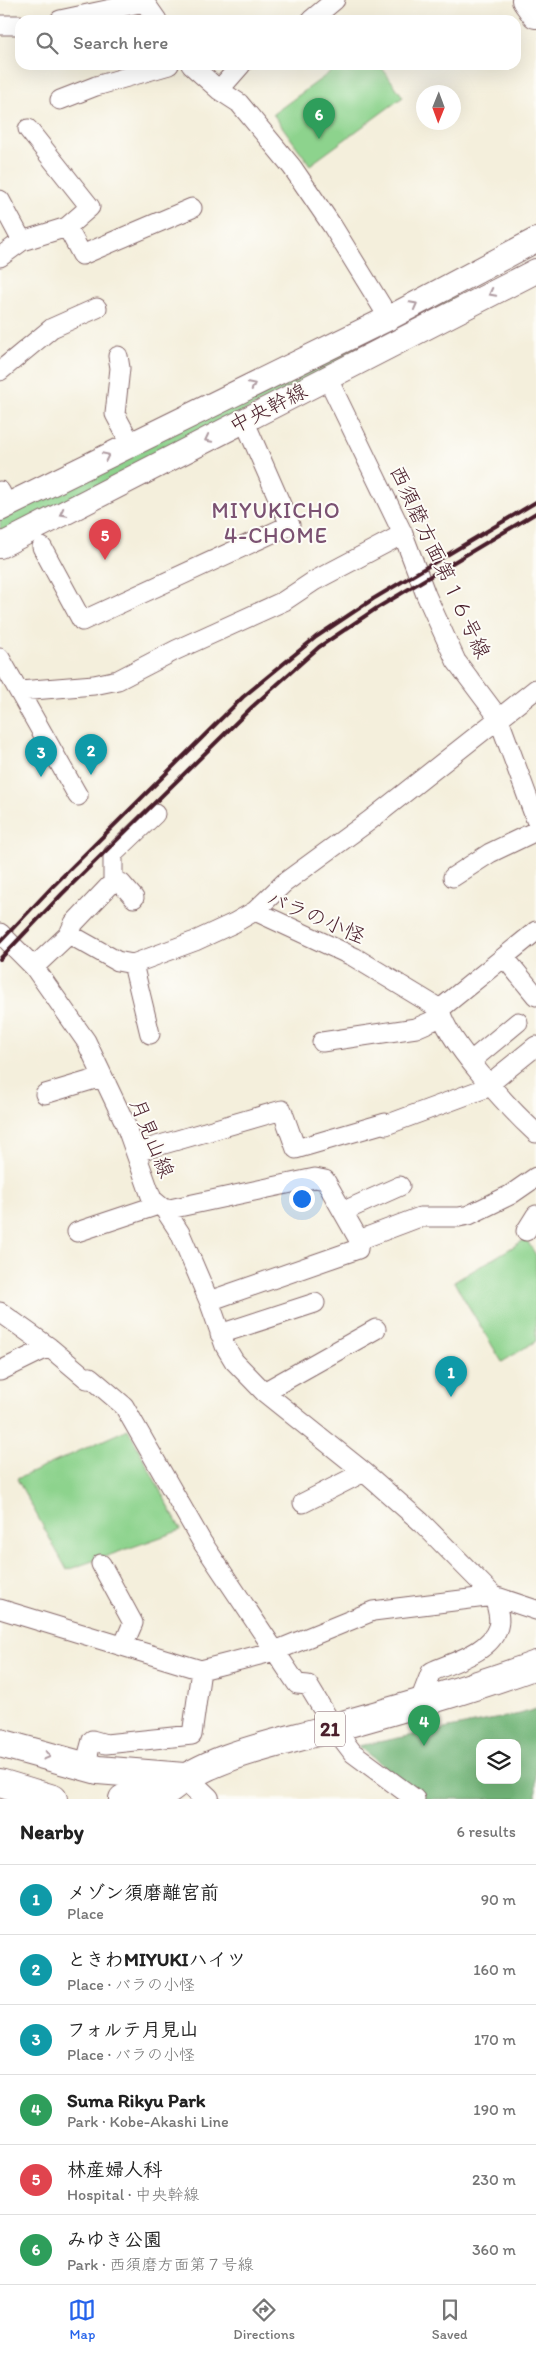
<!DOCTYPE html>
<meta charset="utf-8">
<style>
:root{--surface:#fff;--page:#f2f2f2;--text:#222;--muted:#767676;--line:#e0e0e0;--accent:#2563eb}
body{margin:0;font-family:Itim,"Klee One",sans-serif;background:var(--page);color:var(--text)}
.controls{position:absolute;right:15px;bottom:15px;display:grid;overflow:hidden;border-radius:10px;box-shadow:0 5px 20px #0002}
.controls button{width:45px;height:45px;display:grid;place-items:center;padding:0;border:0;border-bottom:1px solid var(--line);background:var(--surface);color:var(--text);font:25px sans-serif}
.compass{position:absolute;left:416px;top:85px;width:45px;height:45px;border-radius:50%;background:var(--surface);box-shadow:0 5px 20px #0002;rotate:181deg}
.you{position:absolute;left:301px;top:1198px;width:18px;height:18px;margin:-12px;border:4px solid #fff;border-radius:50%;background:#1a73e8;box-shadow:0 0 0 8px #1a73e833}
.badge{display:grid;place-items:center;width:32px;height:32px;border-radius:50%;background:var(--accent);color:#fff;font-size:16px;font-weight:700}
.pin{position:absolute;translate:-50% -41px;filter:drop-shadow(0 1px 2px #0008)}
.pin::after{content:'';position:absolute;top:26px;width:18px;height:15px;background:inherit;clip-path:polygon(0 0,100% 0,50% 100%)}
.list{margin:0;padding:0;list-style:none}
h2{display:flex;justify-content:space-between;align-items:center;height:65px;margin:0;padding:0 20px;font-size:21px}
h2 small{font-size:16px;font-weight:400;color:var(--muted)}
.list li{display:grid;grid-template-columns:32px 1fr auto;gap:15px;align-items:center;box-sizing:border-box;height:70px;padding:0 20px;border-top:1px solid var(--line)}
.list b{display:block;font-size:19px;white-space:nowrap}
.list p{margin:0;font-size:16px;white-space:nowrap;color:var(--muted)}
.list em{font-size:16px;font-style:normal;color:var(--muted)}
.icon{flex:none;width:28px;height:28px;fill:none;stroke:currentColor;stroke-width:2;stroke-linecap:round;stroke-linejoin:round}
.map{position:relative;flex:none;width:536px;height:1799px;overflow:hidden}
.search{position:absolute;background:var(--surface);box-shadow:0 5px 20px #0002;left:15px;right:15px;top:15px;height:55px;display:flex;align-items:center;gap:12px;box-sizing:border-box;padding:0 18px;border-radius:15px;color:var(--muted);font-size:19px}
.sheet{height:485px;background:var(--surface)}
nav{display:flex;justify-content:space-around;align-items:center;box-sizing:border-box;height:70px;border-top:1px solid var(--line);background:var(--surface);font-size:14px;color:var(--muted)}
nav a{display:grid;justify-items:center;gap:2px}
nav .on{color:var(--accent)}
.map>svg:first-child{display:block}
</style>
<div class="map">
<svg width="536" height="1799" viewBox="0 0 536 1799">
<rect width="100%" height="100%" fill="#fdfcf7"/>
<filter id="ink" filterUnits="userSpaceOnUse"><feTurbulence type="fractalNoise" baseFrequency=".02" numOctaves="2"/><feDisplacementMap in="SourceGraphic" scale="10" xChannelSelector="R" yChannelSelector="G"/><feConvolveMatrix kernelMatrix="1 2 1 2 8 2 1 2 1" color-interpolation-filters="sRGB"/></filter>
<filter id="wash" filterUnits="userSpaceOnUse"><feTurbulence type="fractalNoise" baseFrequency=".0096" numOctaves="4" result="noise"/><feDisplacementMap in="SourceGraphic" scale="20" xChannelSelector="R" yChannelSelector="G"/><feGaussianBlur stdDeviation="1.12" result="paint"/><feColorMatrix in="noise" values="0 0 0 0 0 0 0 0 0 0 0 0 0 0 0 0 0 1.4 0 .05"/><feComposite in="paint" operator="in"/></filter>
<g filter="url(#wash)">
<rect width="100%" height="100%" fill="#f4efdc"/>
<path fill="#8dd38d" stroke="#6c795c" d="M340,65H380L403,97L310,165L273,114Z
M486,287L0,537V518L426,305Z
M526,1239L536,1255V1341L502,1362L454,1282Z
M128,1429L181,1530L67,1570L17,1479Z"/>
<path fill="#72b578" stroke="#5e6a52" fill-rule="evenodd" d="M536,1709V1799H424L358,1746L520,1714ZM480,1743H517V1780H480Z"/>
</g>
<g filter="url(#ink)">
<g fill="none" stroke-linecap="round" stroke-linejoin="round">
<g stroke="#866869" stroke-width="21">
<path id="minor" d="M143,0L157,20
M60,20L144,2
M311,20L335,0
M0,25H20
M191,65L219,90L239,103L292,167L333,227L389,318
M219,90L241,65
M60,100L96,86L169,65
M0,200L22,241
M67,227L82,255L192,208
M0,257L22,241L67,227L90,207L28,129
M118,356L120,368L115,414L131,444
M0,371L52,328L97,308
M327,377L403,534L426,595L456,661L498,717L536,820
M0,491L7,505
M42,547L82,621L290,525L244,420
M0,658L78,796
M20,691L94,685L118,680L176,650L284,601L314,581L403,534
M453,877L490,853L536,831
M113,882L121,883L134,898
M255,911L354,957L440,1009C445,1040 512,1111 536,1133
M0,933L34,967L86,1041L125,1123L152,1199L165,1210L180,1233L209,1301L225,1346L234,1361L264,1392L364,1472L421,1522L494,1596L536,1610
M69,934L74,923L113,882V854L155,814
M504,957L536,996
M133,964L150,1034
M34,967L69,934L117,961L133,964L195,941L234,923L255,911L284,883L369,821L536,689
M440,1009L536,931
M322,1042L416,1028L441,1017
M471,1061L518,1022
M45,1094L102,1077
M136,1152L282,1110L296,1149L385,1123L386,1125L483,1089L536,1046
M165,1210L315,1178L325,1180L359,1240
M344,1211L400,1186
M526,1231L536,1215
M77,1232L158,1205
M359,1240L420,1217H459L469,1215L510,1195L536,1177
M209,1301L358,1249L359,1240
M0,1312L49,1347L87,1379L90,1377L124,1406L202,1542L297,1684L308,1685L334,1728L353,1753L415,1799
M220,1334L315,1303
M0,1371L49,1347
M264,1392L376,1329
M303,1503L364,1472
M101,1564L133,1623L123,1646
M0,1609L201,1670L275,1651L373,1611L494,1596C496,1606 501,1617 498,1627C490,1653 452,1662 431,1672L419,1703
M85,1766L92,1740L106,1744L192,1735L201,1670"/>
</g>
<g stroke="#866869" stroke-width="26">
<path id="tertiary" d="M0,509L389,318L536,240
M0,546L536,271
M184,1777L207,1799"/>
</g>
<g stroke="#866869" stroke-width="30">
<path id="primary" d="M526,0L536,14
M0,1743L98,1770L184,1777
M165,1792C212,1754 278,1744 335,1727C403,1708 470,1689 536,1665"/>
</g>
<g stroke="#866869" stroke-width="30">
<path id="motorway" d="M0,1783L53,1799
M123,1799L184,1777"/>
</g>
<use href="#minor" stroke="#fff" stroke-width="19"/>
<use href="#tertiary" stroke="#fff" stroke-width="24"/>
<use href="#primary" stroke="#fff" stroke-width="28"/>
<use href="#motorway" stroke="#fff" stroke-width="28"/>
<path stroke="#4a1f2b" stroke-width="4" d="M0,942L53,886L243,697L316,637L373,599L536,502
M0,959L62,894L252,707L319,647L377,608L536,513"/>
</g>
<defs><path id="oneway-chevron" d="M-2-3.5L2.5 0L-2 3.5" fill="none" stroke-width="1.6" stroke-linecap="round" stroke-linejoin="round" transform="scale(1.25)"/></defs>
<g stroke="#ae9aa0">
<use href="#oneway-chevron" transform="translate(492 293) rotate(153)"/>
<use href="#oneway-chevron" transform="translate(414 305) rotate(-28)"/>
<use href="#oneway-chevron" transform="translate(252 385) rotate(-26)"/>
<use href="#oneway-chevron" transform="translate(208 439) rotate(153)"/>
<use href="#oneway-chevron" transform="translate(106 456) rotate(-26)"/>
<use href="#oneway-chevron" transform="translate(63 513) rotate(153)"/>
<use href="#oneway-chevron" transform="translate(47 1756) rotate(15)"/>
</g>
</g>
<g text-anchor="middle" stroke-width="4" stroke-linejoin="round" paint-order="stroke">
<rect fill="#fdfcf7" stroke="#806168" stroke-width="1" x="315" y="1711.5" width="30" height="35" rx="4"/>
<g font-size="20" font-weight="bold" fill="#4a1f2b">
<text x="330" y="1736">21</text>
</g>
<g font-size="21" fill="#4a1f2b" stroke="#fdfcf7">
<text transform="translate(268 408) rotate(-27)" y="7">中央幹線</text>
<text transform="translate(440 562) rotate(65)" y="7">西須磨方面第１６号線</text>
<text transform="translate(316 917) rotate(23)" y="7">バラの小怪</text>
<text transform="translate(152 1138) rotate(68)" y="7">月見山線</text>
</g>
<g font-size="22" letter-spacing="1" fill="#7b5272" stroke="#fdfcf7">
<text x="276" y="518">MIYUKICHO<tspan x="276" dy="25">4-CHOME</tspan></text>
</g>
</g>
</svg>
<div class="controls">
<button><svg class="icon" aria-label="layers" viewBox="0 0 24 24"><path d="M12 4l9 5-9 5-9-5zM3 14l9 5 9-5"/></svg></button>
</div>
<svg class="compass" viewBox="-18 -18 36 36"><path d="M0-13l5 13h-10z" fill="#e53935"/><path d="M0 13l5-13h-10z" fill="#767676"/></svg>
<div class="you"></div>
<div class="pin badge" style="left:451px;top:1397px;background:#0f9aa8">1</div>
<div class="pin badge" style="left:91px;top:775px;background:#0f9aa8">2</div>
<div class="pin badge" style="left:41px;top:777px;background:#0f9aa8">3</div>
<div class="pin badge" style="left:424px;top:1746px;background:#2e9e5b">4</div>
<div class="pin badge" style="left:105px;top:560px;background:#e0444e">5</div>
<div class="pin badge" style="left:319px;top:139px;background:#2e9e5b">6</div>
<div class="search"><svg class="icon" aria-label="search" viewBox="0 0 24 24"><circle cx="10" cy="10" r="6"/><path d="M15 15l6 6"/></svg>Search here</div>
</div>
<section class="sheet">
<h2>Nearby<small>6 results</small></h2>
<ul class="list">
<li><span class="badge" style="background:#0f9aa8">1</span><div><b>メゾン須磨離宮前</b><p>Place</p></div><em>90 m</em></li>
<li><span class="badge" style="background:#0f9aa8">2</span><div><b>ときわMIYUKIハイツ</b><p>Place · バラの小怪</p></div><em>160 m</em></li>
<li><span class="badge" style="background:#0f9aa8">3</span><div><b>フォルテ月見山</b><p>Place · バラの小怪</p></div><em>170 m</em></li>
<li><span class="badge" style="background:#2e9e5b">4</span><div><b>Suma Rikyu Park</b><p>Park · Kobe-Akashi Line</p></div><em>190 m</em></li>
<li><span class="badge" style="background:#e0444e">5</span><div><b>林産婦人科</b><p>Hospital · 中央幹線</p></div><em>230 m</em></li>
<li><span class="badge" style="background:#2e9e5b">6</span><div><b>みゆき公園</b><p>Park · 西須磨方面第７号線</p></div><em>360 m</em></li>
</ul>
</section>
<nav>
<a class="on"><svg class="icon" aria-label="map" viewBox="0 0 24 24"><path d="M3 6l6-2 6 2 6-2v14l-6 2-6-2-6 2zM9 4v14M15 6v14"/></svg>Map</a>
<a><svg class="icon" aria-label="directions" viewBox="0 0 24 24"><path d="M12 3l9 9-9 9-9-9zM9 14v-3h6M13 9l2 2-2 2"/></svg>Directions</a>
<a><svg class="icon" aria-label="saved" viewBox="0 0 24 24"><path d="M7 4h10v16l-5-4-5 4z"/></svg>Saved</a>
</nav>
